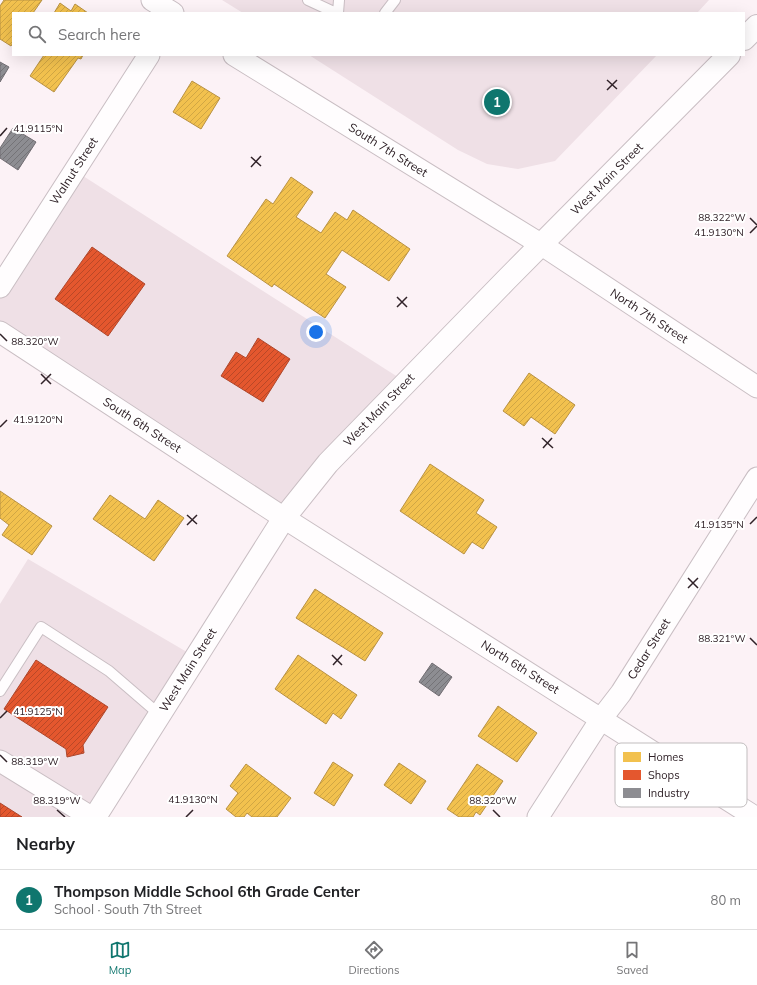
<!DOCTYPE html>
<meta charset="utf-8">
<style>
:root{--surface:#fff;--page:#f6f6f6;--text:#202124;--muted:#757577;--line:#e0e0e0;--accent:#0f766e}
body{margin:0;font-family:Mulish,sans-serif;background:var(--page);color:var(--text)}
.you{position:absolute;left:316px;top:332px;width:14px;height:14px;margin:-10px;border:3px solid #fff;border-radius:50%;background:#1a73e8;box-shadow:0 0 0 6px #1a73e833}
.badge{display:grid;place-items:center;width:26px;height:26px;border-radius:50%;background:var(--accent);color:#fff;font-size:13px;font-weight:700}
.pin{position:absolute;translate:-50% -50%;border:2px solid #fff;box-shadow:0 1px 4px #0006}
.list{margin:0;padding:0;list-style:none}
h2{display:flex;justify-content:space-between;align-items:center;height:52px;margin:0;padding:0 16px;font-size:17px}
h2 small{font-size:13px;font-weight:400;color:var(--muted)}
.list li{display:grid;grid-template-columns:26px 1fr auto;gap:12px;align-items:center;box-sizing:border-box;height:60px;padding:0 16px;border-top:1px solid var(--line)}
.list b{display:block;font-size:15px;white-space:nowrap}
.list p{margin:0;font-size:13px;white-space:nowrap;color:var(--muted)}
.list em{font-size:13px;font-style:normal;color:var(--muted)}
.icon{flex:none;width:22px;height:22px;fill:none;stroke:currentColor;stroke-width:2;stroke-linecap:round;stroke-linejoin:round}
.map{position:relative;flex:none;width:757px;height:817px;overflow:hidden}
.search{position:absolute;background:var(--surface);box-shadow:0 4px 16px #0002;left:12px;right:12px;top:12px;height:44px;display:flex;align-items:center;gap:10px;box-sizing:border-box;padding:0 14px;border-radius:0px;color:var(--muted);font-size:15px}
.sheet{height:112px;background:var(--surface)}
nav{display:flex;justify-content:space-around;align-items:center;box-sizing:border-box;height:56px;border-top:1px solid var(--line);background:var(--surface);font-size:11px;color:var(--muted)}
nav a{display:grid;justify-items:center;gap:2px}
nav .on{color:var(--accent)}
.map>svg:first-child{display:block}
</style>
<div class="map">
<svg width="757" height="817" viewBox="0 0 757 817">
<defs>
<pattern id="homes-hatch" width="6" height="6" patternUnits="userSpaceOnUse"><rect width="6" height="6" fill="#f2c14e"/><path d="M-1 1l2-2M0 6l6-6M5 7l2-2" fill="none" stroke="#d0a644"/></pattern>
<pattern id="shops-hatch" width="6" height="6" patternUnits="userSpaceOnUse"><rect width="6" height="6" fill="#e4572e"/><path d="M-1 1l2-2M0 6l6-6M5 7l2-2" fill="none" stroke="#b94827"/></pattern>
<pattern id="industry-hatch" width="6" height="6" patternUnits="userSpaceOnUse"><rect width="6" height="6" fill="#8d8d92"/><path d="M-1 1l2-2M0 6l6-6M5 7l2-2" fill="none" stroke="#747377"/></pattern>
</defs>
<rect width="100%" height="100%" fill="#fcf2f6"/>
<path fill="#efe0e6" d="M222,0H709L697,13H243Z
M309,55H657L555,161L518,169L487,164L458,150Z
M69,167L401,379L284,509L0,324V276Z
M28,559L192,655L93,810L0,753V604Z
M0,766L83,817H0Z"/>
<path fill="url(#homes-hatch)" stroke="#b89143" d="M4,0H42L33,13H13V43L11,46L0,39V6Z
M60,3L71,11L75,4L88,13H54Z
M44,55H83L81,59L78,58L54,92L30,76Z
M192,81L220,98L201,129L173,112Z
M291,177L313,192L296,217L321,233L335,212L347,220L353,210L410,249L389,281L342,250L326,274L346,287L325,318L274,284L272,287L227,256L266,199L273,204Z
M529,373L575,405L555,434L531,417L524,426L503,411Z
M430,464L484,500L476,513L497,527L483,549L472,542L464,554L400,511Z
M0,491L52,526L32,555L2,535L9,525L0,518Z
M110,495L145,519L158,500L184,518L154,561L93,519Z
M315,589L383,633L365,661L296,618Z
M298,655L357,695L341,719L333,713L326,724L275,689Z
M498,706L537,733L517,762L478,736Z
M333,762L353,775L334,806L314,793Z
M399,763L426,781L411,804L384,785Z
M246,764L291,798L277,817H252L247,813L244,817H236L226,809L238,793L230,786Z
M477,764L503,781L480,815L476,812L473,817H459L447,809Z"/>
<path fill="url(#shops-hatch)" stroke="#ae472c" d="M92,247L145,284L108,336L55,299Z
M258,338L290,359L263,402L221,376L236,352L246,358Z
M36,660L108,707L83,745L84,753L67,757L66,749L4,709Z
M0,803L22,817H0Z"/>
<path fill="url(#industry-hatch)" stroke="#716d72" d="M0,62L9,67L0,82Z
M13,128L36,142L18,170L0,158V148Z
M432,663L452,677L439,696L419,682Z"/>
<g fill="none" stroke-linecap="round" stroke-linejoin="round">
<g stroke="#c9bec3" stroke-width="12">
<path id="service" d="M308,0L336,13
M338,13L339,0
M385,13L395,0
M0,691L41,627L109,671L160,715"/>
</g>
<g stroke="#c9bec3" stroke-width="23">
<path id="minor" d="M152,0L173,13
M234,55L542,245L757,387
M0,287L149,55
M0,332L284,518L755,817
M0,761L91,817
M538,817L601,719L621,693L757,478"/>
</g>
<g stroke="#c9bec3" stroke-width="24">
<path id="primary" d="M744,39L757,26
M95,817L284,518L328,463L506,280L729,55"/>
</g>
<use href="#service" stroke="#fffdfe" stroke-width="10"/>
<use href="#minor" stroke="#fffdfe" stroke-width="21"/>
<use href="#primary" stroke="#fffdfe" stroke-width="22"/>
</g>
<path fill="none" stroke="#302228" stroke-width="1.5" d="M607,80L617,89M607,90L617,80M0,136L7,128M251,157L261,166M251,167L261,156M750,218L757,225M750,233L757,226M397,297L407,307M397,307L407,297M0,334L7,341M41,374L51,384M41,384L51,374M0,427L7,420M542,438L553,448M543,448L552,438M187,515L197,524M750,524L757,517M187,525L197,515M688,578L698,588M688,588L698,578M750,638L757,645M332,655L342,665M333,665L342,655M0,718L7,711M0,755L7,762M57,810L65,817M493,810L500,817M186,817L193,810"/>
<g text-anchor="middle" stroke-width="4" stroke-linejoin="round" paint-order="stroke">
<g font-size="12" fill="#302228" stroke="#fff">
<text transform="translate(388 150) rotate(32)" y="4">South 7th Street</text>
<text transform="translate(74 171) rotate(-57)" y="4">Walnut Street</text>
<text transform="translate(607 179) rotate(-45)" y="4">West Main Street</text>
<text transform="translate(649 316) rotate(33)" y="4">North 7th Street</text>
<text transform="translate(379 410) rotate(-46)" y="4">West Main Street</text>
<text transform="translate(142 425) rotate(33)" y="4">South 6th Street</text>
<text transform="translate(649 649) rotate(-58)" y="4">Cedar Street</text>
<text transform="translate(520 667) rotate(32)" y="4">North 6th Street</text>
<text transform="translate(188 670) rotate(-58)" y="4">West Main Street</text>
</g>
</g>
<rect x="615" y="743" width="132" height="64" rx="6" fill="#fff" stroke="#c1bdbe" stroke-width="1"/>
<rect x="623" y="752" width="18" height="10" fill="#f2c14e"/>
<rect x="623" y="770" width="18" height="10" fill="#e4572e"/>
<rect x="623" y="788" width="18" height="10" fill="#8d8d92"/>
<g font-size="11" fill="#302228">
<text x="648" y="761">Homes</text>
<text x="648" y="779">Shops</text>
<text x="648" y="797">Industry</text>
</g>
<g font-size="10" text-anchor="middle" fill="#302228" stroke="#fff" stroke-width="4" stroke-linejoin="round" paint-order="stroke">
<text x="38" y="132">41.9115°N</text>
<text x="722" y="221">88.322°W</text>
<text x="719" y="236">41.9130°N</text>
<text x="35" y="345">88.320°W</text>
<text x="38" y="423">41.9120°N</text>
<text x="719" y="528">41.9135°N</text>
<text x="722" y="642">88.321°W</text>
<text x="38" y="715">41.9125°N</text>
<text x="35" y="765">88.319°W</text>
<text x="193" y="803">41.9130°N</text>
<text x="57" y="804">88.319°W</text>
<text x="493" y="804">88.320°W</text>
</g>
</svg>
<div class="you"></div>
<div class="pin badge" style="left:497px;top:102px">1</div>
<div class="search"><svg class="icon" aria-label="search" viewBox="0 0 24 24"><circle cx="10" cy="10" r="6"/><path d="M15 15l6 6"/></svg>Search here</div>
</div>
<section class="sheet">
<h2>Nearby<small></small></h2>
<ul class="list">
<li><span class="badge">1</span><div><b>Thompson Middle School 6th Grade Center</b><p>School · South 7th Street</p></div><em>80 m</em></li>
</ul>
</section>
<nav>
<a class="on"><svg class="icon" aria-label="map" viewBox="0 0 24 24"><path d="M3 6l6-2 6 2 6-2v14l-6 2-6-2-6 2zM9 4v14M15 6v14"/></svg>Map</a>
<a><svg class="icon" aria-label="directions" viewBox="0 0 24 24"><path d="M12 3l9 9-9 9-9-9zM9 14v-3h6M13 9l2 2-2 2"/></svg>Directions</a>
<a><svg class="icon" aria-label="saved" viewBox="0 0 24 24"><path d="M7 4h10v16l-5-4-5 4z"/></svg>Saved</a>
</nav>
